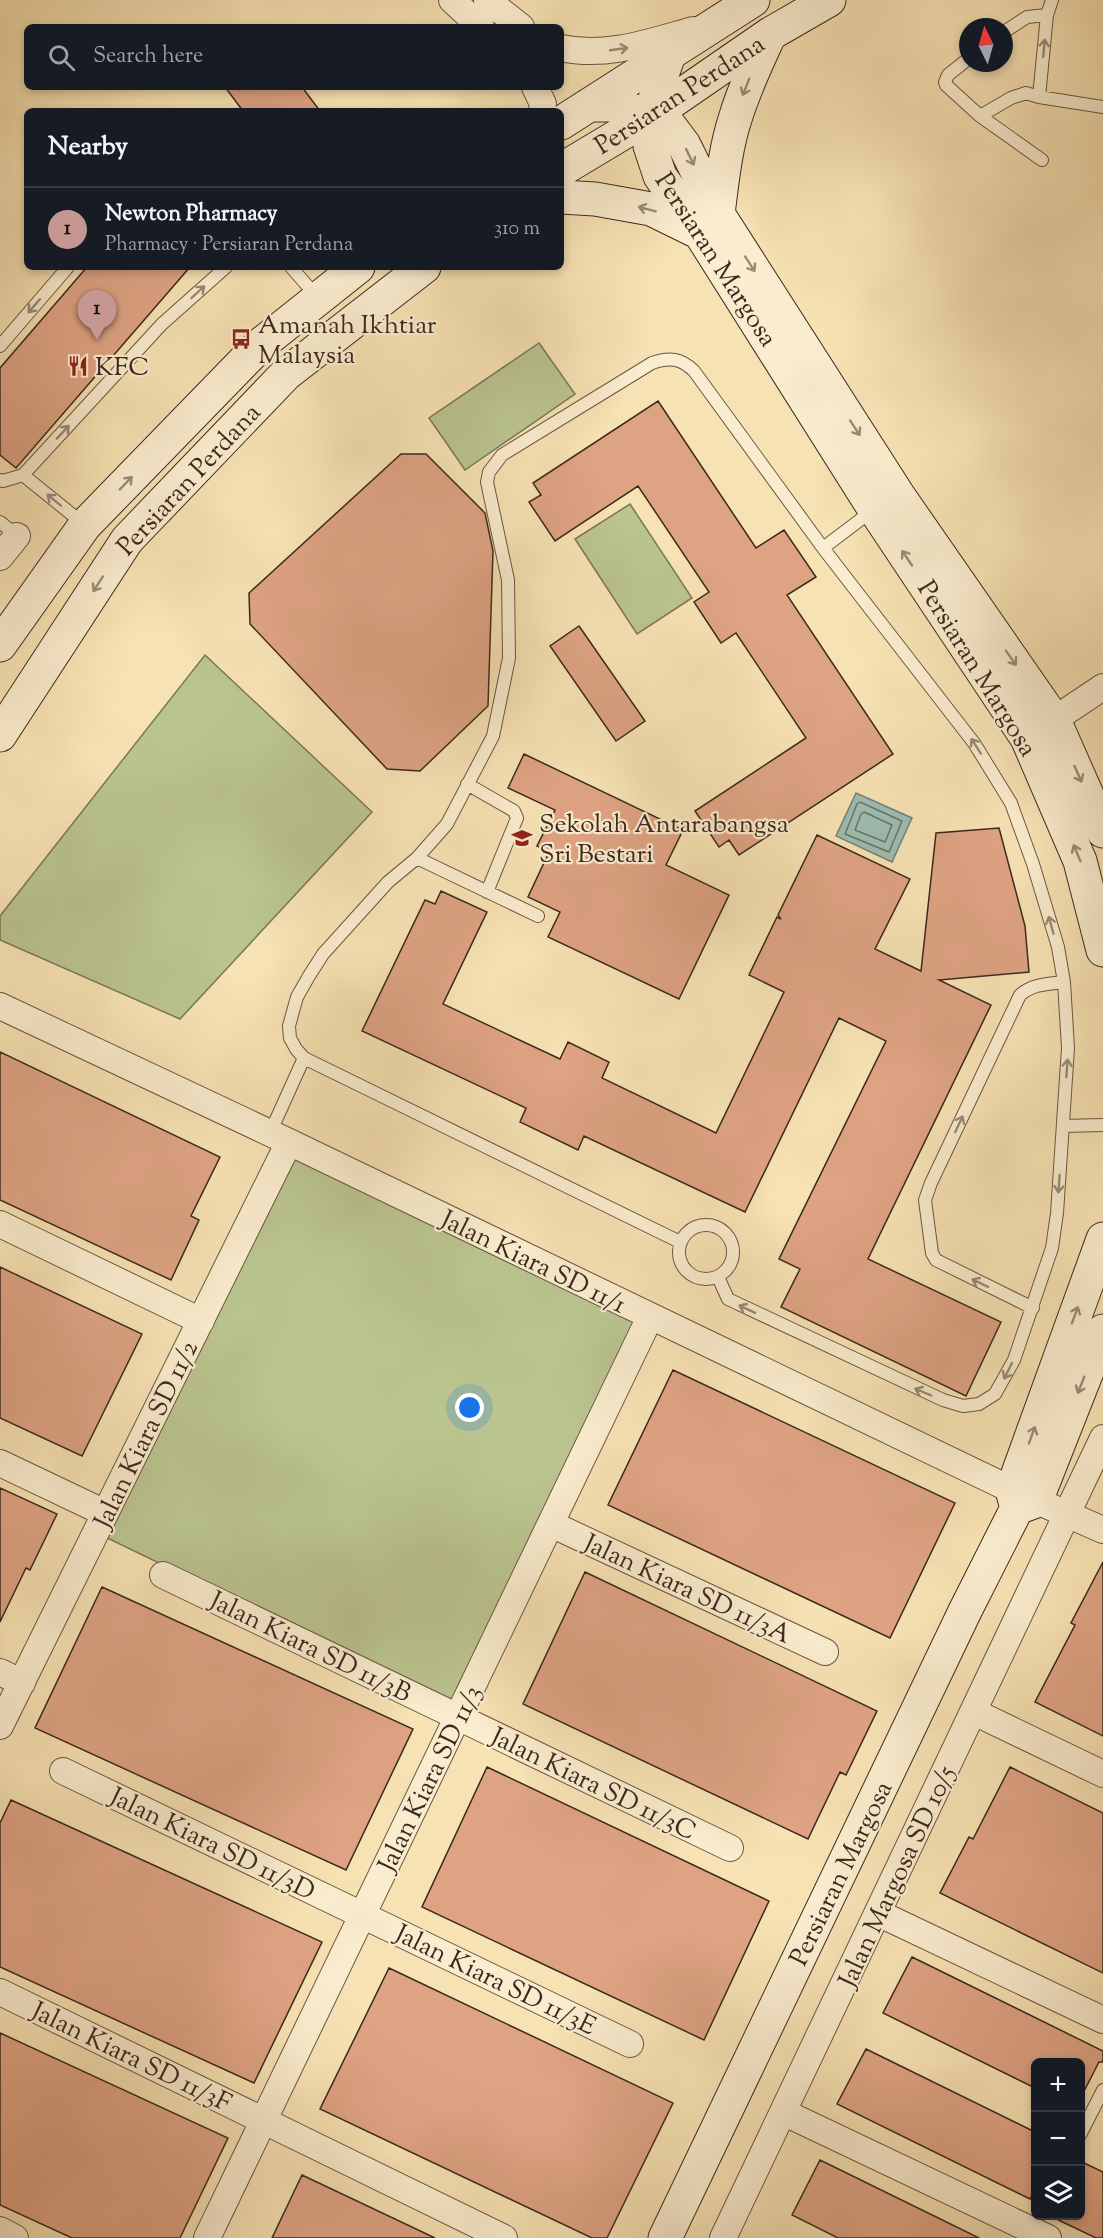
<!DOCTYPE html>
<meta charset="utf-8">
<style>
:root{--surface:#171b24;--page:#20242c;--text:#f1f3f6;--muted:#9ea1a6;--line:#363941;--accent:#c59692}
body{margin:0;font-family:"Sorts Mill Goudy",serif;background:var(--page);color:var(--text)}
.controls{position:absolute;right:18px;bottom:18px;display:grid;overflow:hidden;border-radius:9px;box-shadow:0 3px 9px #0003}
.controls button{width:54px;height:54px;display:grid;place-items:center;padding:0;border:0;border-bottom:2px solid var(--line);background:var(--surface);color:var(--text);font:30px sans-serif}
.compass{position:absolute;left:959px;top:18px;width:54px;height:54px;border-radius:50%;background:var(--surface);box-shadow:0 3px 9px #0003;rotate:355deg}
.you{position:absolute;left:470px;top:1408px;width:21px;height:21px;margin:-15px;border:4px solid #fff;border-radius:50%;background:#1a73e8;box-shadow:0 0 0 9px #1a73e833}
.badge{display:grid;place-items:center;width:39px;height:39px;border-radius:50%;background:var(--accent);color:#111;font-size:20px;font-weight:700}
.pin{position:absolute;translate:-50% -50px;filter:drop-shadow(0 2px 3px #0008)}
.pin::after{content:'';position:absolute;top:32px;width:21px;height:18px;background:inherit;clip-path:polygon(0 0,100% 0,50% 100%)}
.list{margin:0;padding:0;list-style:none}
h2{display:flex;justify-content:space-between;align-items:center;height:78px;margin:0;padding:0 24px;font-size:26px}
h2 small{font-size:20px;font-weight:400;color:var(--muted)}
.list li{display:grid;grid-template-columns:39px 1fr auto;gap:18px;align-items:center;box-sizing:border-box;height:84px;padding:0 24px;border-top:2px solid var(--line)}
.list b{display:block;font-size:22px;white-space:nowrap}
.list p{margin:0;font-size:20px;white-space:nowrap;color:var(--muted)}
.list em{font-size:20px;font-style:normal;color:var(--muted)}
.icon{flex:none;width:33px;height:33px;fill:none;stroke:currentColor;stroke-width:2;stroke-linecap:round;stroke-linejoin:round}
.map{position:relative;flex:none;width:1103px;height:2238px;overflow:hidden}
.search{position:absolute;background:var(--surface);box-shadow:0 3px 9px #0003;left:24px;top:24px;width:540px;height:66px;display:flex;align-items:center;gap:15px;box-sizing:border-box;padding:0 21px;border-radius:9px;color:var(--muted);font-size:22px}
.panel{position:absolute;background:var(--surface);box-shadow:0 3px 9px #0003;left:24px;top:108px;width:540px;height:162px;border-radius:9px}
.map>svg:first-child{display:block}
</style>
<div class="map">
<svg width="1103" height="2238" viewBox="0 0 1103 2238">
<rect width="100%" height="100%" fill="#f7e2b3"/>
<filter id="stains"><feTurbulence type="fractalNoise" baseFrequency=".00333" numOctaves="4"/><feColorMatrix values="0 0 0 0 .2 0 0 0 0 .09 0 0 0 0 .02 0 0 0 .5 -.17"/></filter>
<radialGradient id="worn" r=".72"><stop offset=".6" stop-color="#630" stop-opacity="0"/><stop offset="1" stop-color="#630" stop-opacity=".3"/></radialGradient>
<path fill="#bac48f" stroke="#7a7657" stroke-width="1.5" d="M539,343L575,394L465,470L429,418Z
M630,504L692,598L637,634L575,539Z
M205,655L372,812L180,1019L0,940V916Z
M290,1153L641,1322L453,1705L103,1536Z"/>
<path fill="#9dbdb1" stroke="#768177" stroke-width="1.5" d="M856,793L912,818L892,862L836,836Z"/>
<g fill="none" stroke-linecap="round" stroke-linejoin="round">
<path stroke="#6c7268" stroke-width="1.5" d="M860,802L902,821L889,852L845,834L857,804Z
M864,812L892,825L885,842L855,830L861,814Z"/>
</g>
<path fill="#dea383" stroke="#3b281f" stroke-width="1.5" d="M225,87H302L320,111H243Z
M87,267H190L16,468L0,455V368Z
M658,401L756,548L784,530L816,577L787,595L893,754L739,855L729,840L719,847L695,811L806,738L736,633L721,643L694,602L709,592L638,486L555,541L529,502L541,495L533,483Z
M401,454H426L485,513L493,551L488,706L420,771L387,769L250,624L249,593Z
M579,626L645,721L616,741L550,646Z
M524,754L683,830L666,865L729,895L679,999L548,937L560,912L528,897L549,852L537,846L555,810L508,788Z
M999,828L1025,926L1029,972L939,980L991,1005L868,1259L1001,1322L966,1396L781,1307L800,1269L779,1259L886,1041L839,1018L745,1212L584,1136L578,1150L520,1122L526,1108L362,1031L425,900L435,904L441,891L487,912L443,1004L560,1059L568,1042L609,1062L602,1078L716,1133L784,992L749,975L777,917L781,919L778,915L817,835L910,879L875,949L921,971L936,833Z
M0,1052L220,1157L191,1216L199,1220L171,1280L0,1200Z
M0,1267L142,1334L82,1456L0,1418Z
M673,1370L955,1503L890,1638L608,1505Z
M0,1488L57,1514L30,1570L26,1568L0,1622Z
M1103,1562V1736L1035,1702L1075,1625L1071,1623Z
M585,1572L877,1711L846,1775L840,1772L808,1839L523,1704Z
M102,1587L413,1729L346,1870L35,1728Z
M487,1767L769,1901L704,2040L422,1907Z
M1010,1767L1103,1813V1973L940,1893L969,1837L973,1839Z
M11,1800L322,1942L254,2083L0,1967V1823Z
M912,1957L1103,2051V2062H1099L1080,2099V2062H1035V2088L883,2013Z
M389,1968L673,2103L607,2238H592L320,2109Z
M0,2033L228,2138L180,2238H72L0,2205Z
M866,2049L1035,2132V2189L1030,2199L837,2104Z
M820,2160L979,2238H838L792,2215Z
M1080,2161L1103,2172V2238H1096L1050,2216H1080Z
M302,2175L435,2238H272Z"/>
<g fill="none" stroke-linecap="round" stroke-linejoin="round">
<g stroke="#6a5644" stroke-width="14">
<path id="lane" d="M1004,32L1027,17L1047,15
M968,59L948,75L945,82L946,85L980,116
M1039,97L1047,15L1052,0
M1042,160L980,116L1011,98L1026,93L1039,97L1103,107
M291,267L318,298
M0,346L68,267
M23,475L85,525
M0,480L3,481L23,475L162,324L226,267
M0,522L17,536
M823,548L860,520L873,507
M467,784L514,811L517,818L487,892
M417,858L538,916
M1063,1126L1103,1125
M270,1133L304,1058
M679 1252a27 27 0 1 1 54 0a27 27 0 1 1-54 0Z
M680,1242L304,1058L296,1049L290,1038L289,1026L297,997L309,976L323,954L388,882L417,858L447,824L493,736L509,658L508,580L487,482L489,472L502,455L652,363C669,357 681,358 694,371L823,548L974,743L1011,803L1033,864L1058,947L1064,982L1068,1048L1057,1213L1052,1248L1014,1360L995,1394L979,1404L963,1406L943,1400L728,1299L718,1277
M1033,1308L936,1260L932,1253L925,1200L931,1183L1020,995C1033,984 1047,984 1064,982
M1080,2135L1103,2090"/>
</g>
<g stroke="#6a5644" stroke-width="28">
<path id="street" d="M452,0L481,27
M487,0L521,27
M561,48C606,58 650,42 693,30
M535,87L543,104L542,111
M0,557L17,536
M1040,729L1103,687
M0,1006L289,1142L1012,1490L1103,1530
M0,1224L201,1321
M0,1463L105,1513
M551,1524L825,1652
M163,1575L730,1848
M0,1672L22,1683
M974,1712L1103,1774
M0,1726L289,1142
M63,1771L630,2044
M878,1913L1103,2020
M0,1992L504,2238
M783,2112L1048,2238
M0,2230L15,2238
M207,2238L650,1317
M723,2238L1103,1438"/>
</g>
<g stroke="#3b281f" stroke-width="35">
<path id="secondary" d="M670,52L658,86L651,116L650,146L660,176L700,233L873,507L1027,738L1080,861L1103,950
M589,105H615L651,116L669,125L684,145L718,214L898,495L1054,720L1103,831
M561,123L753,0
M561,170L651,116L770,34L829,0
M561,197L595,199L651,209L698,232
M718,214C722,183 725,150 735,119C744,89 757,62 770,34
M0,645L85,525L260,345L358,267
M0,735L127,540L286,374L424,267
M1017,1508L1036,1501L1103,1331
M665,2238L965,1611L1017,1508L1012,1490L1103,1239"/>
</g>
<use href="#lane" stroke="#faecce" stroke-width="12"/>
<use href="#street" stroke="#faecce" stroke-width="26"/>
<use href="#secondary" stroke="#faecce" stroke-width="33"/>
</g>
<defs><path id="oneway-shaft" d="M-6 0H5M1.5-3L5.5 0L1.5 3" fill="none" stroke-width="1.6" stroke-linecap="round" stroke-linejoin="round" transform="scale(1.5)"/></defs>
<g stroke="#9a8a76">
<use href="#oneway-shaft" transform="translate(1044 48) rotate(-85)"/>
<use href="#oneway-shaft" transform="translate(619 49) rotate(-8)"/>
<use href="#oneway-shaft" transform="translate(746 87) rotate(112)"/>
<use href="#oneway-shaft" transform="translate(690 157) rotate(64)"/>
<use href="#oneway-shaft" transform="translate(647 209) rotate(-165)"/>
<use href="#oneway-shaft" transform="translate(750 264) rotate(57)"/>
<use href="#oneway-shaft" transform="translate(198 292) rotate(-42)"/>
<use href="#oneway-shaft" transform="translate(34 306) rotate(131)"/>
<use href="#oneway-shaft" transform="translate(855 428) rotate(57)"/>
<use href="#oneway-shaft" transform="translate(63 432) rotate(-47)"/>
<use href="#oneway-shaft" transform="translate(126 483) rotate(-46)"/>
<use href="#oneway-shaft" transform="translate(54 500) rotate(-141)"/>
<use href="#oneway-shaft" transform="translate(907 558) rotate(-124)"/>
<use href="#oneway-shaft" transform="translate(98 584) rotate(123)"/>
<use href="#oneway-shaft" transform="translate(1011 658) rotate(55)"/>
<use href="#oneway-shaft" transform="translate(976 746) rotate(-123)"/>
<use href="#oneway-shaft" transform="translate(1078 774) rotate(66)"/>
<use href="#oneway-shaft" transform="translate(1077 853) rotate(-113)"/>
<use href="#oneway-shaft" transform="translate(1051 925) rotate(-106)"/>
<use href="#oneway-shaft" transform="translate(1067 1068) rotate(-86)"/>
<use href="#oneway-shaft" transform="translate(959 1124) rotate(-65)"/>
<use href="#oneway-shaft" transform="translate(1059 1184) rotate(94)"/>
<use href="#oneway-shaft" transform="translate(980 1283) rotate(-154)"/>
<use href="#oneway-shaft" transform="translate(747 1309) rotate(-155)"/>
<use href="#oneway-shaft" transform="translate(1075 1315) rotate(-70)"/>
<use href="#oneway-shaft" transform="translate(1008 1371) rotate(116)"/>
<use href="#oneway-shaft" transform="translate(1081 1385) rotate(112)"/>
<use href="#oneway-shaft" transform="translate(923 1392) rotate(-157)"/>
<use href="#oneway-shaft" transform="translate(1032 1435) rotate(-70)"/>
</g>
<defs>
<g id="bus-bare" transform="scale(1.62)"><path d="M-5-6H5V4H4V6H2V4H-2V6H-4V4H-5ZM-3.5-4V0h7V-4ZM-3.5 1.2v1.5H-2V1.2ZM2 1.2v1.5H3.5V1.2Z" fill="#8f2418" stroke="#faecce" stroke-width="2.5" paint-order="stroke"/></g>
<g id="restaurant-bare" transform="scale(1.62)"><path d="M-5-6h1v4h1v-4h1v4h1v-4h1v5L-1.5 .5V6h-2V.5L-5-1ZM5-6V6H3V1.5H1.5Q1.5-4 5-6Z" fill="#8f2418" stroke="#faecce" stroke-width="2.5" paint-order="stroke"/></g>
<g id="school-bare" transform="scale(1.62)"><path d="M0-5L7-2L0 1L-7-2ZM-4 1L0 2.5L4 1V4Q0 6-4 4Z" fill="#8f2418" stroke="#faecce" stroke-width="2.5" paint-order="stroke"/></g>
</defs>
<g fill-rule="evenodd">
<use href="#bus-bare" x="241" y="339"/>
<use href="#restaurant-bare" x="78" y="366"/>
<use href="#school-bare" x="522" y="838"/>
</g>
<g text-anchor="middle" stroke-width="4.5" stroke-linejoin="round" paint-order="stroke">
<g font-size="26" fill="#3b281f" stroke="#faecce">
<text transform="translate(679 94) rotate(-33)" y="9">Persiaran Perdana</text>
<text transform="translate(717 259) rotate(57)" y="9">Persiaran Margosa</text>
<text transform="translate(188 479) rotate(-47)" y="9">Persiaran Perdana</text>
<text transform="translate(978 668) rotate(58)" y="9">Persiaran Margosa</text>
<text transform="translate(534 1261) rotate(26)" y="9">Jalan Kiara SD 11/1</text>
<text transform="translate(145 1434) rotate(-64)" y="9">Jalan Kiara SD 11/2</text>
<text transform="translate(688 1588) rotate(25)" y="9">Jalan Kiara SD 11/3A</text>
<text transform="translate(311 1646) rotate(26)" y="9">Jalan Kiara SD 11/3B</text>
<text transform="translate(429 1778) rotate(-64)" y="9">Jalan Kiara SD 11/3</text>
<text transform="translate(594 1783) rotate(26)" y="9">Jalan Kiara SD 11/3C</text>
<text transform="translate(213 1843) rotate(26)" y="9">Jalan Kiara SD 11/3D</text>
<text transform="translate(840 1873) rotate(-64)" y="9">Persiaran Margosa</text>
<text transform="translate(896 1876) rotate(-65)" y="9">Jalan Margosa SD 10/5</text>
<text transform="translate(496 1979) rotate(26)" y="9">Jalan Kiara SD 11/3E</text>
<text transform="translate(132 2056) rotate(26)" y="9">Jalan Kiara SD 11/3F</text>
</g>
<g font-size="26" fill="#3b281f" stroke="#faecce" text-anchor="start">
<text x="258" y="333">Amanah Ikhtiar<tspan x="258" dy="30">Malaysia</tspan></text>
<text x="95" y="375">KFC</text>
<text x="539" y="832">Sekolah Antarabangsa<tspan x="539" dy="30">Sri Bestari</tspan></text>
</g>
</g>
<rect width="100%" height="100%" filter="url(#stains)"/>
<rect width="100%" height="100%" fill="url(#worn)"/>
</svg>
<div class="controls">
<button>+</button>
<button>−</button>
<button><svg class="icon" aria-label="layers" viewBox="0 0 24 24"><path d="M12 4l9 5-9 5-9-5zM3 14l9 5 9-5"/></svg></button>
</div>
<svg class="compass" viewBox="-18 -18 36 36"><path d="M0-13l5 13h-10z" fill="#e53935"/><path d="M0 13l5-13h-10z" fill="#9ea1a6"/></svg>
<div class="you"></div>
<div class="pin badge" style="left:97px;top:340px">1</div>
<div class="search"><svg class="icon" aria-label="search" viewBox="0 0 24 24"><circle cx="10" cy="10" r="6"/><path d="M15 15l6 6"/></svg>Search here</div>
<section class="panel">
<h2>Nearby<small></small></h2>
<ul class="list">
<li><span class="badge">1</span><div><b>Newton Pharmacy</b><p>Pharmacy · Persiaran Perdana</p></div><em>310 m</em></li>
</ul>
</section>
</div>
